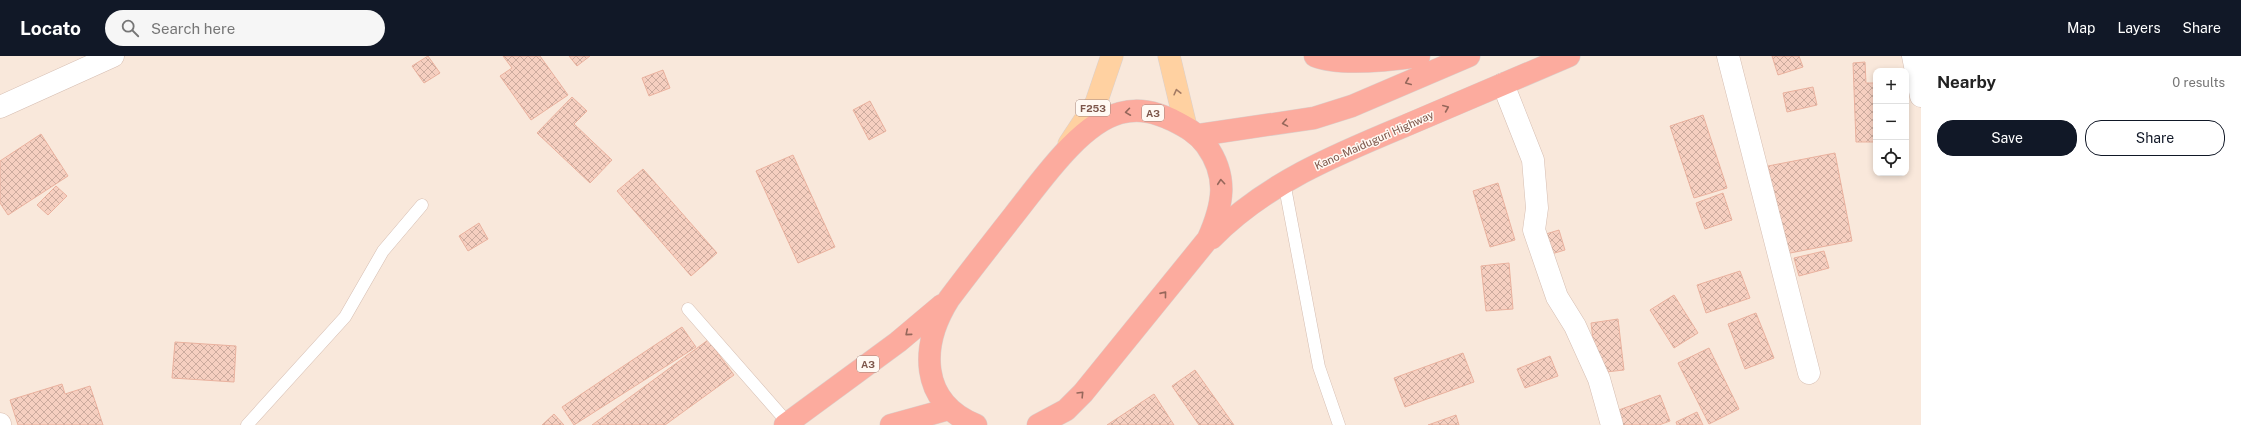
<!DOCTYPE html>
<meta charset="utf-8">
<style>
:root{--surface:#fff;--page:#f6f6f6;--text:#222;--muted:#767676;--line:#e0e0e0;--accent:#111827}
body{margin:0;font-family:"Public Sans",sans-serif;background:var(--page);color:var(--text)}
.controls{position:absolute;right:12px;top:12px;display:grid;overflow:hidden;border-radius:8px;box-shadow:0 2px 6px #0003}
.controls button{width:36px;height:36px;display:grid;place-items:center;padding:0;border:0;border-bottom:1px solid var(--line);background:var(--surface);color:var(--text);font:20px sans-serif}
.list{margin:0;padding:0;list-style:none}
h2{display:flex;justify-content:space-between;align-items:center;height:52px;margin:0;padding:0 16px;font-size:17px}
h2 small{font-size:13px;font-weight:400;color:var(--muted)}
.actions{display:flex;gap:8px;padding:12px 16px}
.actions a{flex:1;padding:9px 0;border:1px solid var(--accent);border-radius:16px;text-align:center;font-size:14px;color:var(--accent)}
.actions .main{background:var(--accent);color:#fff}
.icon{flex:none;width:22px;height:22px;fill:none;stroke:currentColor;stroke-width:2;stroke-linecap:round;stroke-linejoin:round}
.map{position:relative;flex:none;width:1921px;height:369px;overflow:hidden}
header{display:flex;align-items:center;gap:24px;box-sizing:border-box;height:56px;padding:0 20px;background:var(--accent);color:#fff}
header strong{font-size:19px}
nav{display:flex;gap:22px;margin-inline-start:auto;font-size:14px}
.search{width:280px;height:36px;background:var(--page);display:flex;align-items:center;gap:10px;box-sizing:border-box;padding:0 14px;border-radius:22px;color:var(--muted);font-size:15px}
main{display:flex}
aside{flex:1;background:var(--surface)}
.map>svg:first-child{display:block}
</style>
<header>
<strong>Locato</strong>
<div class="search"><svg class="icon" aria-label="search" viewBox="0 0 24 24"><circle cx="10" cy="10" r="6"/><path d="M15 15l6 6"/></svg>Search here</div>
<nav><a>Map</a><a>Layers</a><a>Share</a></nav>
</header>
<main>
<div class="map">
<svg width="1921" height="369" viewBox="0 0 1921 369">
<defs>
<pattern id="building-cross-hatch" width="8" height="8" patternUnits="userSpaceOnUse"><rect width="8" height="8" fill="#f6cfc0"/><path d="M0 0l8 8M0 8l8-8" fill="none" stroke="#ccab9e"/></pattern>
</defs>
<rect width="100%" height="100%" fill="#fef4eb"/>
<path fill="#f9e8db" fill-rule="evenodd" d="M0,0H1921V369H0ZM1876,15H1906V117H1876Z"/>
<path fill="url(#building-cross-hatch)" stroke="#eab29f" d="M428,0L440,17L424,27L412,10Z
M503,0H540L568,39L531,64L500,20L512,12Z
M569,0H590L577,10Z
M1772,0H1799L1803,11L1778,19Z
M1865,6L1866,27H1876V86H1856L1853,7Z
M663,14L670,32L649,40L642,22Z
M1813,31L1817,49L1787,56L1783,37Z
M572,41L587,55L574,68L612,104L590,127L537,77Z
M870,45L886,75L869,84L853,54Z
M1703,59L1727,132L1694,142L1670,70Z
M41,78L68,120L8,159L0,147V105Z
M1835,97L1852,185L1785,198L1768,110Z
M793,99L835,191L798,207L756,115Z
M643,113L717,197L691,220L617,135Z
M1498,127L1515,184L1490,191L1473,135Z
M56,130L67,140L48,159L37,149Z
M1723,137L1732,164L1705,173L1696,147Z
M479,167L488,183L468,195L459,180Z
M1559,174L1565,194L1541,201L1536,181Z
M1824,195L1829,212L1799,220L1794,202Z
M1509,207L1513,253L1486,255L1481,210Z
M1740,215L1750,242L1706,257L1697,229Z
M1674,239L1698,277L1674,292L1650,254Z
M1756,257L1774,302L1745,313L1728,268Z
M1618,263L1624,314L1597,317L1591,267Z
M682,271L696,291L574,369L562,351Z
M708,284L734,319L665,369H592Z
M175,286L236,290L234,326L172,322Z
M1709,292L1739,353L1709,368L1678,307Z
M1463,297L1474,326L1405,351L1394,322Z
M1550,300L1558,320L1525,332L1517,313Z
M1195,314L1234,369H1199L1172,330Z
M62,328L65,338L90,330L103,369H18L10,344Z
M1154,338L1174,369H1107Z
M1660,339L1670,365L1659,369H1621L1616,355Z
M1697,356L1703,369H1677L1676,366Z
M554,358L564,369H542Z
M1456,359L1459,369H1428Z"/>
<g fill="none" stroke-linecap="round" stroke-linejoin="round">
<g stroke="#d5bdb1" stroke-width="13">
<path id="lane" d="M1284,126L1319,311L1339,369
M688,253L788,367
M247,369L345,261L383,195L422,149"/>
</g>
<g stroke="#d5bdb1" stroke-width="23">
<path id="street" d="M1728,0L1809,317
M1913,0L1921,40
M1503,28L1533,104L1537,152L1534,174L1557,241L1575,270L1599,323L1612,369
M0,51L113,0"/>
</g>
<g stroke="#dabeb0" stroke-width="23">
<path id="secondary" d="M0,368V369"/>
</g>
<g stroke="#dbd0cc" stroke-width="23">
<path id="primary" d="M1169,0L1186,71
M1069,88L1096,47L1112,0"/>
</g>
<g stroke="#dbd0cc" stroke-width="23">
<path id="highway" d="M1315,0C1340,10 1392,4 1419,0
M1199,79L1314,62L1352,50L1469,0
M1212,182C1266,127 1337,98 1407,69C1461,46 1515,23 1569,0
M785,369L898,286L942,249
M891,369L949,353
M976,369C919,346 920,289 949,243C970,215 992,187 1014,159C1039,128 1079,68 1120,57C1139,52 1155,56 1172,64C1186,71 1197,77 1206,89C1229,121 1223,149 1208,183L1083,337L1066,354L1038,369"/>
</g>
<use href="#lane" stroke="#fff" stroke-width="12"/>
<use href="#street" stroke="#fff" stroke-width="22"/>
<use href="#secondary" stroke="#fff" stroke-width="22"/>
<use href="#primary" stroke="#ffd1a1" stroke-width="22"/>
<use href="#highway" stroke="#fcab9e" stroke-width="22"/>
</g>
<defs><path id="oneway-chevron" d="M-2-3.5L2.5 0L-2 3.5" fill="none" stroke-width="1.6" stroke-linecap="round" stroke-linejoin="round"/></defs>
<g stroke="#96675b">
<use href="#oneway-chevron" transform="translate(1408 26) rotate(157)"/>
<use href="#oneway-chevron" transform="translate(1446 52) rotate(-23)"/>
<use href="#oneway-chevron" transform="translate(1128 56) rotate(172)"/>
<use href="#oneway-chevron" transform="translate(1285 67) rotate(170)"/>
<use href="#oneway-chevron" transform="translate(1221 126) rotate(-95)"/>
<use href="#oneway-chevron" transform="translate(1164 238) rotate(-51)"/>
<use href="#oneway-chevron" transform="translate(908 277) rotate(140)"/>
<use href="#oneway-chevron" transform="translate(1081 338) rotate(-46)"/>
</g>
<use stroke="#a47b64" href="#oneway-chevron" transform="translate(1177 36) rotate(-104)"/>
<g text-anchor="middle" stroke-width="3" stroke-linejoin="round" paint-order="stroke">
<g fill="#fff9f3" stroke="#a4877d" stroke-width="1">
<rect x="1076" y="44" width="34" height="16" rx="3"/>
<rect x="1142" y="49" width="22" height="16" rx="3"/>
<rect x="857" y="300" width="22" height="16" rx="3"/>
</g>
<g font-size="10" font-weight="bold" fill="#7d564a">
<text x="1093" y="56">F253</text>
<text x="1153" y="61">A3</text>
<text x="868" y="312">A3</text>
</g>
<g font-size="11" fill="#7d564a" stroke="#fff9f3">
<text transform="translate(1374 84) rotate(-24)" y="4">Kano-Maiduguri Highway</text>
</g>
</g>
</svg>
<div class="controls">
<button>+</button>
<button>−</button>
<button><svg class="icon" aria-label="locate" viewBox="0 0 24 24"><circle cx="12" cy="12" r="6"/><path d="M12 2v4M12 18v4M2 12h4M18 12h4"/></svg></button>
</div>
</div>
<aside>
<h2>Nearby<small>0 results</small></h2>
<ul class="list">
</ul>
<div class="actions"><a class="main">Save</a><a>Share</a></div>
</aside>
</main>
